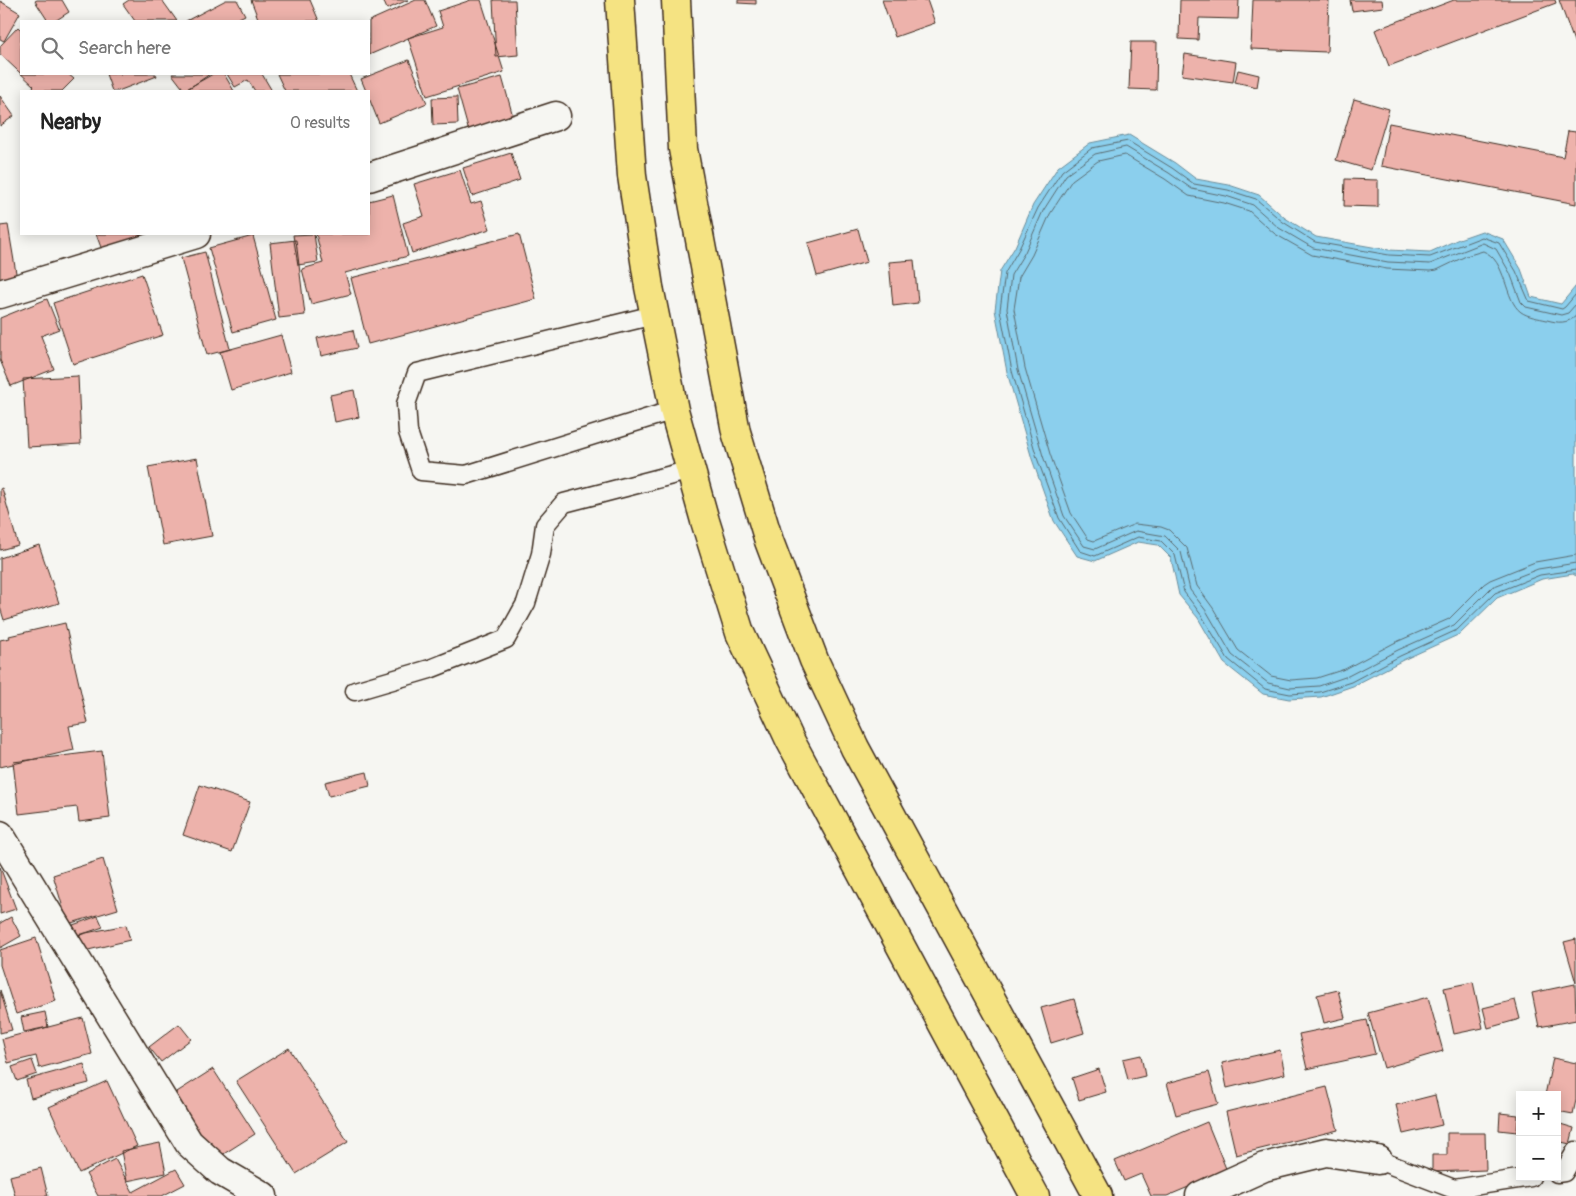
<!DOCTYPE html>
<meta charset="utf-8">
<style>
:root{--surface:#fff;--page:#f2f2f2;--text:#222;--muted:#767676;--line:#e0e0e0}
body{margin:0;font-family:Pangolin,sans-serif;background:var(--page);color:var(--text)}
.controls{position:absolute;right:15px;bottom:15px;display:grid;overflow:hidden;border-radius:0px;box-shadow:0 2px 12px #0003}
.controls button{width:45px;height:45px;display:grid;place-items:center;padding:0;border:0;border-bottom:1px solid var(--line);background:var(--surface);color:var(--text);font:25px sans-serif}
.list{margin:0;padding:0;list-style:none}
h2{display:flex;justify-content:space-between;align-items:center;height:65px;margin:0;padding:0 20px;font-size:21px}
h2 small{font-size:16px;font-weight:400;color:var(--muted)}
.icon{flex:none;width:28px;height:28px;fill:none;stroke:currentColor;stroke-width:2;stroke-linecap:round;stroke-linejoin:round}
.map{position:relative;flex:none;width:1576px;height:1196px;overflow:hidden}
.search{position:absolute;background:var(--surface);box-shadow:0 2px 12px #0003;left:20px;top:20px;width:350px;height:55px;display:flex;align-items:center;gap:12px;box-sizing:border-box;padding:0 18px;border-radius:0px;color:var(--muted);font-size:19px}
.panel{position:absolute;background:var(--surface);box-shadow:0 2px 12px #0003;left:20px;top:90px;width:350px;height:145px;border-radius:0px}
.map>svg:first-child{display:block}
</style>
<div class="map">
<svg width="1576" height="1196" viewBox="0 0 1576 1196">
<rect width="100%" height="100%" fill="#f6f6f2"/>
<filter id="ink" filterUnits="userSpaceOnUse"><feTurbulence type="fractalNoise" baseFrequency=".02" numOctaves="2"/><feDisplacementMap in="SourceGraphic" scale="10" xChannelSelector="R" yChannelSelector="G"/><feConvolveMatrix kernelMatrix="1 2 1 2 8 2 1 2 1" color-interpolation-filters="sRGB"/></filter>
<g filter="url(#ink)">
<path fill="#8bcfed" stroke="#6b8d9a" d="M1129,135L1175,163L1196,179L1229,185L1259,195L1285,218L1316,237L1389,250L1430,252L1459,239L1482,231L1503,239L1521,269L1531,297L1561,304L1576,286V576L1573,574L1542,579L1497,598L1460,634L1403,660L1353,686L1321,697L1289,699L1263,694L1224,663L1198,618L1179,595L1171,558L1158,545L1138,542L1095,561L1077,556L1054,521L1032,459L1007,372L995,310L1000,271L1015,247L1033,205L1058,167L1090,143Z"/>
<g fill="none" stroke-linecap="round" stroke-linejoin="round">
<path stroke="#5b6c71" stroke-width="1" d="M1576,294L1565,307L1562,309L1529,301L1516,271L1499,243L1482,237L1430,257L1389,255L1315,242L1283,222L1256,199L1228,190L1194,184L1172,168L1128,141L1092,148L1062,171L1038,208L1019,249L1005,273L1000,310L1012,371L1037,458L1059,518L1080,551L1095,556L1138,537L1161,541L1175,555L1184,592L1202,616L1228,659L1265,689L1290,694L1320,692L1351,682L1400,656L1457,630L1495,593L1540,575L1576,570
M1576,304L1568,313L1561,315L1526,307L1521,302L1510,273L1496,249L1483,243L1430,264L1388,262L1313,248L1279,228L1253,205L1226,196L1192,189L1169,173L1126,147L1095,154L1066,175L1043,211L1025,252L1011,275L1007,309L1018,370L1043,456L1064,516L1084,546L1095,549L1136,531L1165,536L1181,552L1190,590L1207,612L1232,655L1268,683L1290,688L1319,686L1348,676L1398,650L1454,625L1492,587L1538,569L1576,563
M1576,316C1567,324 1558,323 1547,320C1539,318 1528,317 1521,312C1504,300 1507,260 1483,251L1466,256L1437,270L1430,271L1387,269L1312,255L1275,234L1249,211L1224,203L1189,196L1165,179L1125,155L1098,161L1072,180L1050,214L1032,255L1019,277L1014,309L1025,368L1050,454L1071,513L1088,539L1094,541L1135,524L1161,527L1169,530L1187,548L1197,586L1213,608L1238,650L1271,676L1291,680L1317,678L1345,669L1394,643L1449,619L1484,584L1490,580L1535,562L1576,555"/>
</g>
<path fill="#edb2ab" stroke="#3b2a1e" d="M37,0H62L69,12L55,21H48L35,1Z
M129,0H162L177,21H135L123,4Z
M226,0H237L245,15L233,21H186Z
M251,0H310L319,21H259Z
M383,0H408L387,9Z
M416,0H425L436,26L369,55V21Z
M471,0H481L504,72L427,96L408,38L443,27L438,11Z
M493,0H515L518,55L496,57Z
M738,0H756V4L738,3Z
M882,0H927L935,23L895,37Z
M1180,0H1239L1238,19L1199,18L1198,40L1179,39Z
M1253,0H1329L1327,52L1251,49Z
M1350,0H1382L1383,7L1352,11Z
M1454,0H1555L1556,3L1389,66L1375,30Z
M1559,0H1576V47Z
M0,1L20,13L4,41L0,39Z
M18,27L21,30V74H68L74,79L62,91H29L34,86L0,54V46Z
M1131,42H1157L1156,90L1129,89Z
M1185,54L1236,62L1233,82L1182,75Z
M409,60L427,103L379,123L369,98V91H366L361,79Z
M1238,70L1259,75L1257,87L1235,82Z
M106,74H156L157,76L118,91H112Z
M172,74H210L185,91Z
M213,74H224L234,91H183Z
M227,74H262L272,91H255L248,80L235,87Z
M277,74H349L357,91H285Z
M502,77L514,120L469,132L457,89Z
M0,96L14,116L0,126Z
M457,97L458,124L433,125L432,98Z
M1354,99L1389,109L1371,170L1336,160Z
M1389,123L1563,157L1568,131L1576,132V204L1381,166Z
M511,153L520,180L472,196L463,168Z
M460,170L471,204L481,201L490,229L412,253L403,223L424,216L414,184Z
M1345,179L1378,180V207L1344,206Z
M393,195L408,256L345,273L351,294L311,304L302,269L323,263L316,234H369V201Z
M8,225L17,279L0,282V226Z
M858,229L867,262L817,276L808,243Z
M96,234H146L102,250Z
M314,234L318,262L298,265L293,235Z
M519,234L536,299L368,344L351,278Z
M253,236L276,320L233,332L209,248Z
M296,240L305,315L279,318L270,243Z
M205,252L230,349L207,355L181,258Z
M914,260L918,303L893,306L889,262Z
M142,274L163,335L73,364L53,303Z
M47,299L59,329L41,336L54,369L11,386L0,360V318Z
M353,330L357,348L321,356L317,338Z
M281,335L291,372L231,390L220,352Z
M78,376L81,444L27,447L23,379Z
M354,390L359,417L335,422L330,395Z
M197,458L212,536L163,545L148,467Z
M2,488L18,545L0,550V489Z
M39,545L59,603L4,620L0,607V558Z
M65,623L88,723L69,726L74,750L0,767V640L10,638L9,636Z
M102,751L110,818L79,822L77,807L19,814L13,762Z
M367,772L370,786L329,796L325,782Z
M200,785L250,802L232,852L183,835Z
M103,859L118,909L68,924L53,875Z
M0,867L16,909L0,914Z
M98,916L103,927L77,936L73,925Z
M11,917L21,936L0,948V923Z
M126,925L130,940L80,952L76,935Z
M36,938L56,1001L16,1014L0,965V950Z
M1576,939V983L1564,942Z
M1473,982L1483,1028L1454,1034L1444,988Z
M1575,984L1576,1020L1539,1027L1532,993Z
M0,990L12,1030L0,1033Z
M1338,990L1345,1018L1324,1023L1317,995Z
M1428,997L1443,1051L1384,1068L1368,1013Z
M1074,999L1084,1033L1051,1043L1041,1008Z
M1515,1000L1520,1019L1488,1028L1483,1008Z
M45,1012L48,1027L24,1032L21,1017Z
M83,1018L92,1054L39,1068L36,1056L8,1063L2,1039Z
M1367,1020L1375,1054L1307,1069L1299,1034Z
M179,1024L191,1039L161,1062L149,1047Z
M289,1048L348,1142L296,1174L236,1081Z
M1280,1050L1285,1074L1227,1088L1222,1063Z
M1141,1055L1145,1076L1128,1080L1123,1059Z
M1553,1058L1576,1063V1100L1573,1114L1557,1111V1095H1545Z
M32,1060L37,1074L17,1081L12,1067Z
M84,1064L89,1083L31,1098L26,1080Z
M213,1069L255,1134L211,1162L169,1097Z
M1099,1069L1106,1092L1079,1100L1072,1078Z
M1209,1072L1218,1104L1176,1115L1167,1083Z
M107,1081L137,1146L79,1173L49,1107Z
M1327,1087L1338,1130L1236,1155L1226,1112Z
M1435,1095L1442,1125L1403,1134L1396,1105Z
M1500,1113L1518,1115L1517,1132L1499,1130Z
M1207,1122L1227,1171L1167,1196H1151L1141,1174L1124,1181L1115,1161Z
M1557,1123L1574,1128L1570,1144L1557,1141Z
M1447,1133H1485L1486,1170L1432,1172V1155H1447Z
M160,1143L166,1173L127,1181L121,1151Z
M115,1159L133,1192L176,1169L185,1184L162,1196H98L86,1174Z
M41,1168L48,1196H15L10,1176Z"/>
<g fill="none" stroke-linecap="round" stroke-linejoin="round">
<g stroke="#3b2a1e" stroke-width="21">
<path id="lane" d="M654,315L417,373L406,404L408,432L421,471L466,475L674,410
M355,691L430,669L506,639L526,603L541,554L545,525L564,503L691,470
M1378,1160L1454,1189L1531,1177
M1557,1173L1564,1172L1576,1151"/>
</g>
<g stroke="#3b2a1e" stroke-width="31">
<path id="street" d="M369,177L556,116
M0,294L196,234
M0,835L189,1143L220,1171L263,1196
M1200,1196L1264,1167L1326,1152L1378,1160"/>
</g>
<g stroke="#3b2a1e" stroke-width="31">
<path id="highway" d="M620,0L632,176L649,287L674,410L705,521L740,633L790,740L1035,1196
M676,0L683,149L736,432L769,541L814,660L855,748L1098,1196"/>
</g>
<use href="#lane" stroke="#f6f6f2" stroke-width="18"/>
<use href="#street" stroke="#f6f6f2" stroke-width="28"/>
<use href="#highway" stroke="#f5e382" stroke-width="28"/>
</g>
</g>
</svg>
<div class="controls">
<button>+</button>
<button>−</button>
</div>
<div class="search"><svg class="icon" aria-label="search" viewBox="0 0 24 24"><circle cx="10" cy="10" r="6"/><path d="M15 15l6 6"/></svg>Search here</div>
<section class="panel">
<h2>Nearby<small>0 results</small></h2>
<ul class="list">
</ul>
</section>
</div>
